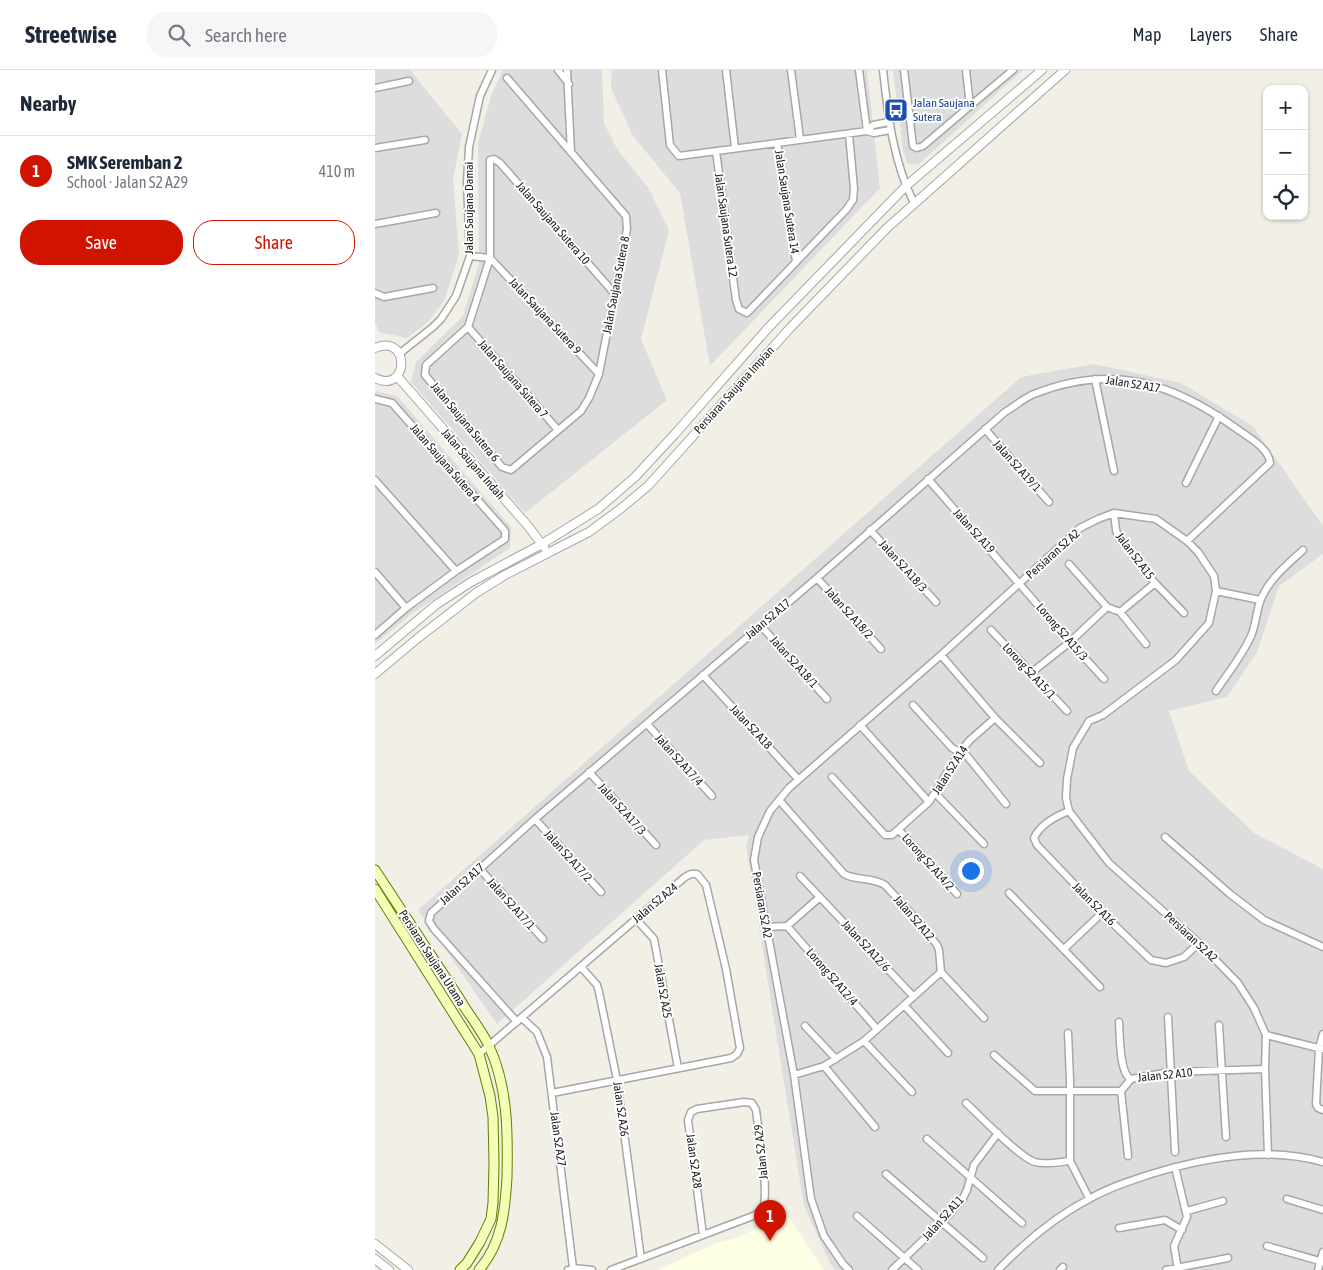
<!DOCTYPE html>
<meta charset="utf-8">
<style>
:root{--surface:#fff;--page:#f6f6f7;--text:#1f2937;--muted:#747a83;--line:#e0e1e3;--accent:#d01400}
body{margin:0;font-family:"Asap Condensed",sans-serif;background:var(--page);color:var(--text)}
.controls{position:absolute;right:15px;top:15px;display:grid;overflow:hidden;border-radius:10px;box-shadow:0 1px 4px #0004}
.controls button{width:45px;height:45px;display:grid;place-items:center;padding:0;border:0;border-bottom:1px solid var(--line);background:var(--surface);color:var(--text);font:25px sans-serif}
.you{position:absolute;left:595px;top:800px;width:18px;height:18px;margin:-12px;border:4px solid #fff;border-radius:50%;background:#1a73e8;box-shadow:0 0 0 8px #1a73e833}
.badge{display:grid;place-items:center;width:32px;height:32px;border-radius:50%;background:var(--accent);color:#fff;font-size:16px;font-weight:700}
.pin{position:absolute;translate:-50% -41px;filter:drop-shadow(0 1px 2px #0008)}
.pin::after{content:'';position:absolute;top:26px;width:18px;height:15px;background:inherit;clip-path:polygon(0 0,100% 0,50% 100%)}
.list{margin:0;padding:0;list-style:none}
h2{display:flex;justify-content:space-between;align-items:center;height:65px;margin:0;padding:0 20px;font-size:21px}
h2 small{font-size:16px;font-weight:400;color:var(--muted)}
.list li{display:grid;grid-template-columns:32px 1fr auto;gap:15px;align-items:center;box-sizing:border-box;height:70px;padding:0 20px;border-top:1px solid var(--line)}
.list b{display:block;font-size:19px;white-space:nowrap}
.list p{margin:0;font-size:16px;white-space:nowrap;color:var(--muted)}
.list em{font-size:16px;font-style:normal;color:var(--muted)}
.actions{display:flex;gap:10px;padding:15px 20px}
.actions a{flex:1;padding:11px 0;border:1px solid var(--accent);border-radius:20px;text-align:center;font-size:18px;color:var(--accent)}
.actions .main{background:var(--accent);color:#fff}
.icon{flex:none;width:28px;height:28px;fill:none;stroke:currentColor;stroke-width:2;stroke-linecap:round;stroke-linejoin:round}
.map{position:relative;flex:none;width:948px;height:1200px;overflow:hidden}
header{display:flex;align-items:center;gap:30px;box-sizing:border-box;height:70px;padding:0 25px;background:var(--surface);border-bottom:1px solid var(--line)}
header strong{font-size:24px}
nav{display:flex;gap:28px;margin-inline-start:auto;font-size:18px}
.search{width:350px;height:45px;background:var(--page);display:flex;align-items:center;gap:12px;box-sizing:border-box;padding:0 18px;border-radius:20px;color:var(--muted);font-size:19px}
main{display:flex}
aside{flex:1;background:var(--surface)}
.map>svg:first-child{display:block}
</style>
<header>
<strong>Streetwise</strong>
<div class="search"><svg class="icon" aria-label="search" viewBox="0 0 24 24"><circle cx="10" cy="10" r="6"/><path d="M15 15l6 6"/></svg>Search here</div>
<nav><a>Map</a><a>Layers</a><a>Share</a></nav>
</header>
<main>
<aside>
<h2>Nearby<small></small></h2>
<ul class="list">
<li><span class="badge">1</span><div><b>SMK Seremban 2</b><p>School · Jalan S2 A29</p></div><em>410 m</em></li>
</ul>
<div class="actions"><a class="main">Save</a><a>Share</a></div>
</aside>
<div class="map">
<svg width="948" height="1200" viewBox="0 0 948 1200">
<rect width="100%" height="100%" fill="#f1efe6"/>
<path fill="#dedddd" d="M0,0H35L87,64L78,109L84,185L69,231L55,250L32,268L4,262L0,252Z
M128,0H227L229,53L242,79L274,119L294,160L266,269L292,330L150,443L36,312L41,292L88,246L104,194L103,73L116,26Z
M237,0H492L505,118L335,296L305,123L258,66L236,18Z
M518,0H648L543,95L532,93L528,80Z
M719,294L806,313L878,356L948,456V484L904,516L882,582L852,627L794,641L814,701L879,763L948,799V1200H461L456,1195L429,1136L371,776L374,765L329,770L122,954L43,840L646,307Z
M0,321L22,326L136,457L135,478L35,545L0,574Z"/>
<path fill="#fcffe1" d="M413,1145L449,1200H283L343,1172L357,1169Z"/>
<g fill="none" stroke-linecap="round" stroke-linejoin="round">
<g stroke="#a7a7a7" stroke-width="9">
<path id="minor" d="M183,0L194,14
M192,0L196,82
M287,0L295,75L304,86L492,61L499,63L515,60
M351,0L360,78
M416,0L425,69
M484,0L492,61
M508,0C513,46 518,91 539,133
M529,0L538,76L542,78L548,76L595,36
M591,0L595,36L638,0
M132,8L251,146L252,159L224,304L214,328L206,341L136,400L127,397L50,305L51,295L93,257L115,188V90L119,89L125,93L239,223
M0,18L34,11
M492,61L498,55L514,52
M402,73L421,191
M0,78L50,70
M341,81L361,230L364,239L372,243L471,140L478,130L479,119L474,64
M0,154L61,143
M95,186L115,188
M115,188L224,304
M0,223L9,227L58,218
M93,257L183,360
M24,284L58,257L66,249L81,226L95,186L92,112L94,77L105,26L117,0
M720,309L739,401
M0,329L17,333L130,461V469L81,501L31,538L0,565
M610,359L674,432
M553,409L695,572L729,609
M0,410L81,501
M811,413L844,346
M739,443L741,460L743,466L780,513L809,543
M495,460L561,532
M694,494L732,537L745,542L771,574
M0,502L31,538
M442,508L506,579
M841,521L885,530
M745,542L780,513
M386,556L452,629
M616,560L692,641
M566,585L620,648L665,693
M656,603L695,572L732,537
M328,605L423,709
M841,621C853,603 867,586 876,566C881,555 881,541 886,529C895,508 912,495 928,480
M538,635L577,678L592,686L631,734
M272,654L337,726
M485,655L554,732
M214,702L281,775
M457,707L510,765H517L554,732L585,682L595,670L620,648
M560,723L609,774
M404,730L469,804C482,811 497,807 510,815L542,850L562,875L564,880L566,902L489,971L449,996L419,1005
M694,741C681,746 665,755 659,768L662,775L727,843L776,890L791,893L809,887L824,873
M160,749L226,822
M524,760L582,824
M790,767L855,824L889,850L948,877
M105,799L168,869
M425,806L538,926
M634,823L725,917
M261,849L279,869L303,998
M412,856L502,959
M391,857L412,856L445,827
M689,879L727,843
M206,897L222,915L224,922L242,1010L266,1189
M566,902L609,948
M529,935L573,983
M793,947L800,1082
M147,948L162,962L172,987L198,1198
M142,952L59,859L54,851L56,843L160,749L442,508L630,342C640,336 649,328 659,324C736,293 797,312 862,359C873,367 894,378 895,393L812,471
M744,952C745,965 744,1004 756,1009
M844,955L851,1067
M430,956L461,989
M693,963L695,1010V1091L714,1128
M948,964L944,978L941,1034L943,1038L948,1040
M891,965L947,979
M489,971L537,1022
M104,984L310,807L316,804H322L331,815L351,899L365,978L362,984L356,988L177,1023
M619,985L660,1021H746
M449,996L500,1057
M746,1021L756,1009L795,1002L890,999
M746,1021L753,1086
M591,1033C604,1045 645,1088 660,1092C670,1095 684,1092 695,1091
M552,1069L647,1153
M800,1097L812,1147L799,1176L803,1200
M511,1104L608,1188
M912,1129L948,1140
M812,1141L848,1131
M482,1146L543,1200
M744,1158L790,1150L807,1160
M892,1176L948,1192
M193,1200L198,1198L217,1200
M236,1200L378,1146L388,1140C394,1116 384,1066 381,1040L377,1033L369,1032L322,1039L316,1042L313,1050L328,1165
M474,1200L468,1194L449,1166L436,1129L419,1005L379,790L383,767L395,741L414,718L566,585L705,458L723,449L739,443L781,449L812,471L823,482L839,506L841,521L834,553L801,590L728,645L714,651L698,678L692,709L691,728L694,741L734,793L824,873L863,913L879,938L891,965L890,999L893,1085
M517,1200L567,1152L587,1130L592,1120L599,1095L623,1063
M623,1200C650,1172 681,1146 716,1128C735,1117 755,1111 776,1104C831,1087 892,1076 948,1092
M685,1200L688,1197
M791,1200L853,1188
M943,1200L948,1182"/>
</g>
<g stroke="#a7a7a7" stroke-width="10">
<path id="tertiary" d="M0,278C36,263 34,325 0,308
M22,306L153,456L169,477
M0,586L62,534L96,512L167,474L223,439L260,407L299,365L393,258L531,116L667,0
M0,604L43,568L101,523L130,505L214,462L244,440L273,416L416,257L512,158L690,0
M0,1174L33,1200
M0,1189L14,1200"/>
</g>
<g stroke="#647e00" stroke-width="11">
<path id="secondary" d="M0,800C28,843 56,885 84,928C93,944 106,959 114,976C133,1017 133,1063 132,1107C130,1142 127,1173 104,1200
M0,819L104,984L115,1026L118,1047L119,1093L118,1133L116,1149L105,1172L92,1193L85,1200"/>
</g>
<use href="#minor" stroke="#fff" stroke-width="6"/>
<use href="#tertiary" stroke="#fff" stroke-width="8"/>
<use href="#secondary" stroke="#f4feb7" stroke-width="9"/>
</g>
<defs>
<g id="bus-square" transform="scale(1.25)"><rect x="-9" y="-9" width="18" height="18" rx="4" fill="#1a4fb4" stroke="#fff"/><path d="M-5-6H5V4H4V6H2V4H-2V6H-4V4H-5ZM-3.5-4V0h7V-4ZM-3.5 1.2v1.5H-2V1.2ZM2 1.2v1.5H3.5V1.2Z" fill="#fff"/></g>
</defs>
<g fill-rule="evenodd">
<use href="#bus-square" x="521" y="40"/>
</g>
<g text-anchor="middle" stroke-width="4" stroke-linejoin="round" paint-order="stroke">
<g font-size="12" fill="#164399" stroke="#fff" text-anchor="start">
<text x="538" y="37">Jalan Saujana<tspan x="538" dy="14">Sutera</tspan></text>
</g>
<g font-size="12" fill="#202020" stroke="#fff">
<text transform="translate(412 132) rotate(81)" y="4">Jalan Saujana Sutera 14</text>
<text transform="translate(94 138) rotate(-90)" y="4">Jalan Saujana Damai</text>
<text transform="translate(178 153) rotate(49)" y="4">Jalan Saujana Sutera 10</text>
<text transform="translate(351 155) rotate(82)" y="4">Jalan Saujana Sutera 12</text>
<text transform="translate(241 215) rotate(-79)" y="4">Jalan Saujana Sutera 8</text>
<text transform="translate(170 246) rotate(47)" y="4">Jalan Saujana Sutera 9</text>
<text transform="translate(138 309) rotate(49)" y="4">Jalan Saujana Sutera 7</text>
<text transform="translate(758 314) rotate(9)" y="4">Jalan S2 A17</text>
<text transform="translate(359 320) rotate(-48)" y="4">Persiaran Saujana Impian</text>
<text transform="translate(90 352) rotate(50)" y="4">Jalan Saujana Sutera 6</text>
<text transform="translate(70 393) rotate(49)" y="4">Jalan Saujana Sutera 4</text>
<text transform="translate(98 394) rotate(49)" y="4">Jalan Saujana Indah</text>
<text transform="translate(642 396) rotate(48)" y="4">Jalan S2 A19/1</text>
<text transform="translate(599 461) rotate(48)" y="4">Jalan S2 A19</text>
<text transform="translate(678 484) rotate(-42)" y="4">Persiaran S2 A2</text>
<text transform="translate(760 486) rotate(53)" y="4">Jalan S2 A15</text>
<text transform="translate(528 496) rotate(48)" y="4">Jalan S2 A18/3</text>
<text transform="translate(474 543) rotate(48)" y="4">Jalan S2 A18/2</text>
<text transform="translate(393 549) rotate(-40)" y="4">Jalan S2 A17</text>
<text transform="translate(687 562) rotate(49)" y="4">Lorong S2 A15/3</text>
<text transform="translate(419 592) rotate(48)" y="4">Jalan S2 A18/1</text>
<text transform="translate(654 601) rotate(47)" y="4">Lorong S2 A15/1</text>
<text transform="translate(376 657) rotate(47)" y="4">Jalan S2 A18</text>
<text transform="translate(304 690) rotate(48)" y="4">Jalan S2 A17/4</text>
<text transform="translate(575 700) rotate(-57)" y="4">Jalan S2 A14</text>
<text transform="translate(247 739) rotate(48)" y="4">Jalan S2 A17/3</text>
<text transform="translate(193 786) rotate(48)" y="4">Jalan S2 A17/2</text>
<text transform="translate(553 792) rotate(48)" y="4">Lorong S2 A14/2</text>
<text transform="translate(87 814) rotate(-42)" y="4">Jalan S2 A17</text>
<text transform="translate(280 833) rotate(-40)" y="4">Jalan S2 A24</text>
<text transform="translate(136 834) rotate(48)" y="4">Jalan S2 A17/1</text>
<text transform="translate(719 834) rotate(45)" y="4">Jalan S2 A16</text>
<text transform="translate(387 835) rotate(80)" y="4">Persiaran S2 A2</text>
<text transform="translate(539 848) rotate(49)" y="4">Jalan S2 A12</text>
<text transform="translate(816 867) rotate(43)" y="4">Persiaran S2 A2</text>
<text transform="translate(491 876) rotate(47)" y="4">Jalan S2 A12/6</text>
<text transform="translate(57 888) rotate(57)" y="4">Persiaran Saujana Utama</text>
<text transform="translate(457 907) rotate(49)" y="4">Lorong S2 A12/4</text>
<text transform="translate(288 921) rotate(80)" y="4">Jalan S2 A25</text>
<text transform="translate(790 1005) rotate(-6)" y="4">Jalan S2 A10</text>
<text transform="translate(246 1039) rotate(82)" y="4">Jalan S2 A26</text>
<text transform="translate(183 1069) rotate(82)" y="4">Jalan S2 A27</text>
<text transform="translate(386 1082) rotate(-96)" y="4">Jalan S2 A29</text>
<text transform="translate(319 1091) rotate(82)" y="4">Jalan S2 A28</text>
<text transform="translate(568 1148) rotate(-48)" y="4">Jalan S2 A11</text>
</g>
</g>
</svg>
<div class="controls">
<button>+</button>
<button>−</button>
<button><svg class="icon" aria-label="locate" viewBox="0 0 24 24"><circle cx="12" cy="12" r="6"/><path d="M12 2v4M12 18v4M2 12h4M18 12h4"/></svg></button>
</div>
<div class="you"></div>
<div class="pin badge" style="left:395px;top:1171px">1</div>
</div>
</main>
